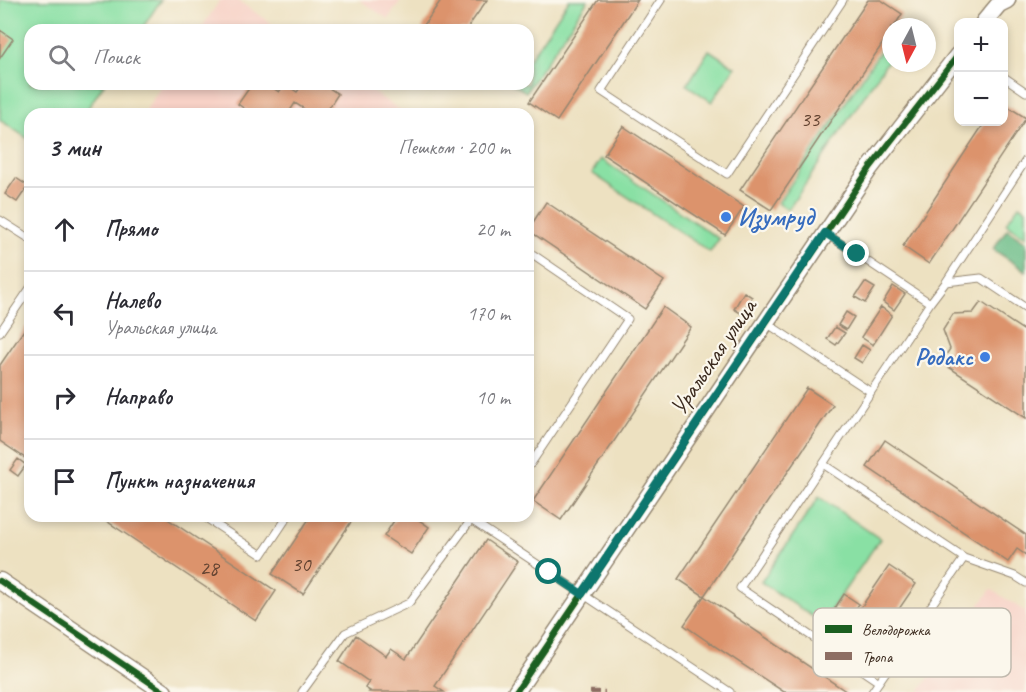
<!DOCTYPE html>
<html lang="ru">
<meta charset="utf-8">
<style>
:root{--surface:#fff;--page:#f2f2f3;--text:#2b2b33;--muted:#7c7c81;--line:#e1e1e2}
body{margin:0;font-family:Caveat,sans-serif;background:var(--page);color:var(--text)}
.controls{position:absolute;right:18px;top:18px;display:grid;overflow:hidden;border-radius:12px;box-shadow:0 3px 9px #0003}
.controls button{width:54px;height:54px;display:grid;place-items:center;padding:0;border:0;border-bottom:2px solid var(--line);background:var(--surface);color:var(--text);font:30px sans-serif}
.compass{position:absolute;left:882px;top:18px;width:54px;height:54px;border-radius:50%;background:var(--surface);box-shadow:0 3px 9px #0003;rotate:187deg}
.stop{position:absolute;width:18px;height:18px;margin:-14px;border:4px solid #0f766e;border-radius:50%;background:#fff}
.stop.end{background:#0f766e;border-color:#fff;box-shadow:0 2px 6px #0008}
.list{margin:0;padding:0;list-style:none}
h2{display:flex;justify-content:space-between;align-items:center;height:78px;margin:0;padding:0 24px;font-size:26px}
h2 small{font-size:20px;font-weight:400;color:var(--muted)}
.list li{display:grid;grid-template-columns:39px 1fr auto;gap:18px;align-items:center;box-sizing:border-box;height:84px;padding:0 24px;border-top:2px solid var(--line)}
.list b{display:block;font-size:22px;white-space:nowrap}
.list p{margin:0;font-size:20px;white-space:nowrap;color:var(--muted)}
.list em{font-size:20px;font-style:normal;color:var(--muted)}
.icon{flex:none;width:33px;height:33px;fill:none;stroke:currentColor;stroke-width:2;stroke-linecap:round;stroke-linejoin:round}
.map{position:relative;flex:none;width:1026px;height:692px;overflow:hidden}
.search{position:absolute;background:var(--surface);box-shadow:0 3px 9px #0003;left:24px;top:24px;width:510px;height:66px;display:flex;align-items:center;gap:15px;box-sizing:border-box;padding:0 21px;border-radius:18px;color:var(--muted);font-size:22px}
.panel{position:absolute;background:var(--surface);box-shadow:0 3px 9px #0003;left:24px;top:108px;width:510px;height:414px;border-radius:18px}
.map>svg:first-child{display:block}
</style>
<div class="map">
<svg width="1026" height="692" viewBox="0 0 1026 692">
<rect width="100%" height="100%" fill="#fbf7ec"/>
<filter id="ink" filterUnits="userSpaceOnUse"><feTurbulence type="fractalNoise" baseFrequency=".0167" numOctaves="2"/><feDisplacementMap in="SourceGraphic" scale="12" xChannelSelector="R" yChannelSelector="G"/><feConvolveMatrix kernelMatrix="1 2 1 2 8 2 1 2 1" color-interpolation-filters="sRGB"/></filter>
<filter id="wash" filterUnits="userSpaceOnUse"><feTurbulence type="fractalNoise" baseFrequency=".008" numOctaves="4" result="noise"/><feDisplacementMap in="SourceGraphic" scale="24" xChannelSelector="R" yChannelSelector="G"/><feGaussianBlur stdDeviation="1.35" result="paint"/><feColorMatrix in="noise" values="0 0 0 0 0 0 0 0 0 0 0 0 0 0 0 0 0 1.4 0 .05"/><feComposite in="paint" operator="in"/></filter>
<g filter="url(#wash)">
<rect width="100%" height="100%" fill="#ede1c1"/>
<path fill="#f7d1c6" d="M220,0H237L281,30H200Z
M359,0H401L388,19Z
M163,84H361L406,114H143Z
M991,589L1026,612V692H919Z"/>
<path fill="#89e0a4" stroke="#628561" stroke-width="1.5" d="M0,0H161L141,30H30V84H104L84,114H30V140L0,120Z
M569,0H588L526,92L513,84H528V61Z
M891,35V56L788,210L778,203Z
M709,50L735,67L712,102L687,85Z
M601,159L719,239L710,252L592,173Z
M1019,205L1026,209V237L1006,223Z
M819,497L880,539L822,623L761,582Z"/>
<path fill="#6ebe8a" stroke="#547454" stroke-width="1.5" d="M1007,229L1026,242V271L993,249Z"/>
<g id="blocks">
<path fill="#dc936c" d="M441,0H487L466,30H424L422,28Z
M598,0H638L557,121L529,102Z
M868,0H881L902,14L894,27H891V31L771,210L740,190Z
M0,30L13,39L0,58Z
M252,84H267L279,92L285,84L297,92L303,84H323L338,94L325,114H312L295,103L288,114H252L238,104Z
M1004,104L1026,118L929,264L903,246L985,122H1004Z
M623,126L744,207L725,235L604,155Z
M16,178L28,186L17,202L5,194Z
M546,202L664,281L645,309L528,230Z
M865,282L875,288L865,303L855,297Z
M893,286L905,294L894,310L883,302Z
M744,292L752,297L742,314L734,309Z
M981,302L1026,332V418L941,362L950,349L943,330L953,314L973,313Z
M663,307L691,327L561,520L533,501Z
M881,307L892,315L873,345L861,337Z
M846,312L854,317L846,330L838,325Z
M26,327L30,330V457L28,460L0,441V365Z
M835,327L845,333L836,345L827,339Z
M862,345L870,350L862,363L854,358Z
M807,388L833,405L704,596L678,579Z
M885,440L1026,535V555L1017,549L1008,562L867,467Z
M18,459L26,465L18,476L10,470Z
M99,516H163L276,591L256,621Z
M311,516H355L303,594L272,574Z
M397,516H413L429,527L411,554L384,536Z
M486,540L518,562L435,686L444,692H369L370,691L365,688L369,682L339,661L356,635L386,656L391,649L406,659Z
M889,566L916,584L880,637L853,619Z
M844,594L859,604L850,618L835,608Z
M704,596L847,692H784L707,641L684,625Z"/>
</g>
</g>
<g filter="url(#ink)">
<use href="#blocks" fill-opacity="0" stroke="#948670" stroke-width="1.5"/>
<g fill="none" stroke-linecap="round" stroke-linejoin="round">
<g stroke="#948670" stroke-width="9">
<path id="service" d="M661,0L601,91L727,174L843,0
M1004,77L1026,92
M0,220L30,239
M825,233L930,303L823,464L964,558L872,692
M528,251L628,319L530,465L528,463
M946,282L981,278L1026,308
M930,303L946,282L1026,160
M765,322L871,392
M0,332L30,288
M823,464L740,588L879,682
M203,516L262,555L288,516
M465,516L730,692
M964,558L1015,576L1026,583
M302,692L345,633L409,603L471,520"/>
</g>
<g stroke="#948670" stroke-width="19">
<path id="tertiary" d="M984,22L999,4L1007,0
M0,581L164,692
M516,692L870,168L958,55"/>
</g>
<use href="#service" stroke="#fff" stroke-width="7"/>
<use href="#tertiary" stroke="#fff" stroke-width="16"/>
<path stroke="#8d6e63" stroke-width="4.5" stroke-dasharray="9 4.5" stroke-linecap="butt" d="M590,692H605"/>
<g stroke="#fbf7ec" stroke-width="10">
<path id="cycleway" d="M0,581L164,692
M516,692L870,168L958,55"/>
</g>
<use href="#cycleway" stroke="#1b5e20" stroke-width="6"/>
</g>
</g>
<g fill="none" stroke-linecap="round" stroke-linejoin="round" filter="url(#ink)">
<path stroke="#0f766e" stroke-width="8" d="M549,572L582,594L825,233L857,254"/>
</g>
<g fill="#3f7fe0" stroke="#fbf7ec" stroke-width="2">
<circle cx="726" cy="217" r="6"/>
<circle cx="985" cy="357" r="6"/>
</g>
<g text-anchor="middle" stroke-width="4.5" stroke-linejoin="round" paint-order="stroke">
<g font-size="21" fill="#634432">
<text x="810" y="126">33</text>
<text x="301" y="571">30</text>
<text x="209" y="575">28</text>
</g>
<g font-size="24" font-weight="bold" fill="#366cbe" stroke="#fbf7ec" text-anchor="start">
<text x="738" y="225">Изумруд</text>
<text x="973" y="365" text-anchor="end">Родакс</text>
</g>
<g font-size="24" fill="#3b2a1e" stroke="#fbf7ec">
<text transform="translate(713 357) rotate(-56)" y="8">Уральская улица</text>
</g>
</g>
<rect x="813" y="608" width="198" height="69" rx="9" fill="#fbf7ec" stroke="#c1baae" stroke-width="1.5"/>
<rect x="825" y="625" width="27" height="8" fill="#1b5e20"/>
<rect x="825" y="652" width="27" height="8" fill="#8d6e63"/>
<g font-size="16" fill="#3b2a1e">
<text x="862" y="635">Велодорожка</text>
<text x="862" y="662">Тропа</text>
</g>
</svg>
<div class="controls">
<button>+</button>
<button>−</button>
</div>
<svg class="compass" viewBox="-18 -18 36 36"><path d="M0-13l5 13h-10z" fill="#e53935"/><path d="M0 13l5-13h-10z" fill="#7c7c81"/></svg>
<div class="stop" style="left:549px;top:572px"></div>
<div class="stop end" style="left:857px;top:254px"></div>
<div class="search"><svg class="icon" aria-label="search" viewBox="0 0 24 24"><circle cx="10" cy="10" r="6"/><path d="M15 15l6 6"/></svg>Поиск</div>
<section class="panel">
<h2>3 мин<small>Пешком · 200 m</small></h2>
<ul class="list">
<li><svg class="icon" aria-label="ahead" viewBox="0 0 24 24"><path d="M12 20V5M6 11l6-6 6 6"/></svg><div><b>Прямо</b></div><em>20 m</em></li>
<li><svg class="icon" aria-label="left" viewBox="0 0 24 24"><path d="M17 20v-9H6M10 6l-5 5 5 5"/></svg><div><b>Налево</b><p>Уральская улица</p></div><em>170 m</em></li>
<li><svg class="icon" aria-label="right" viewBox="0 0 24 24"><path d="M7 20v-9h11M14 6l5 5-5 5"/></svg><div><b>Направо</b></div><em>10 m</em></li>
<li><svg class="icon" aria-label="arrive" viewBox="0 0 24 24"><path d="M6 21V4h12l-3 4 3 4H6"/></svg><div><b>Пункт назначения</b></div></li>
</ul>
</section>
</div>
